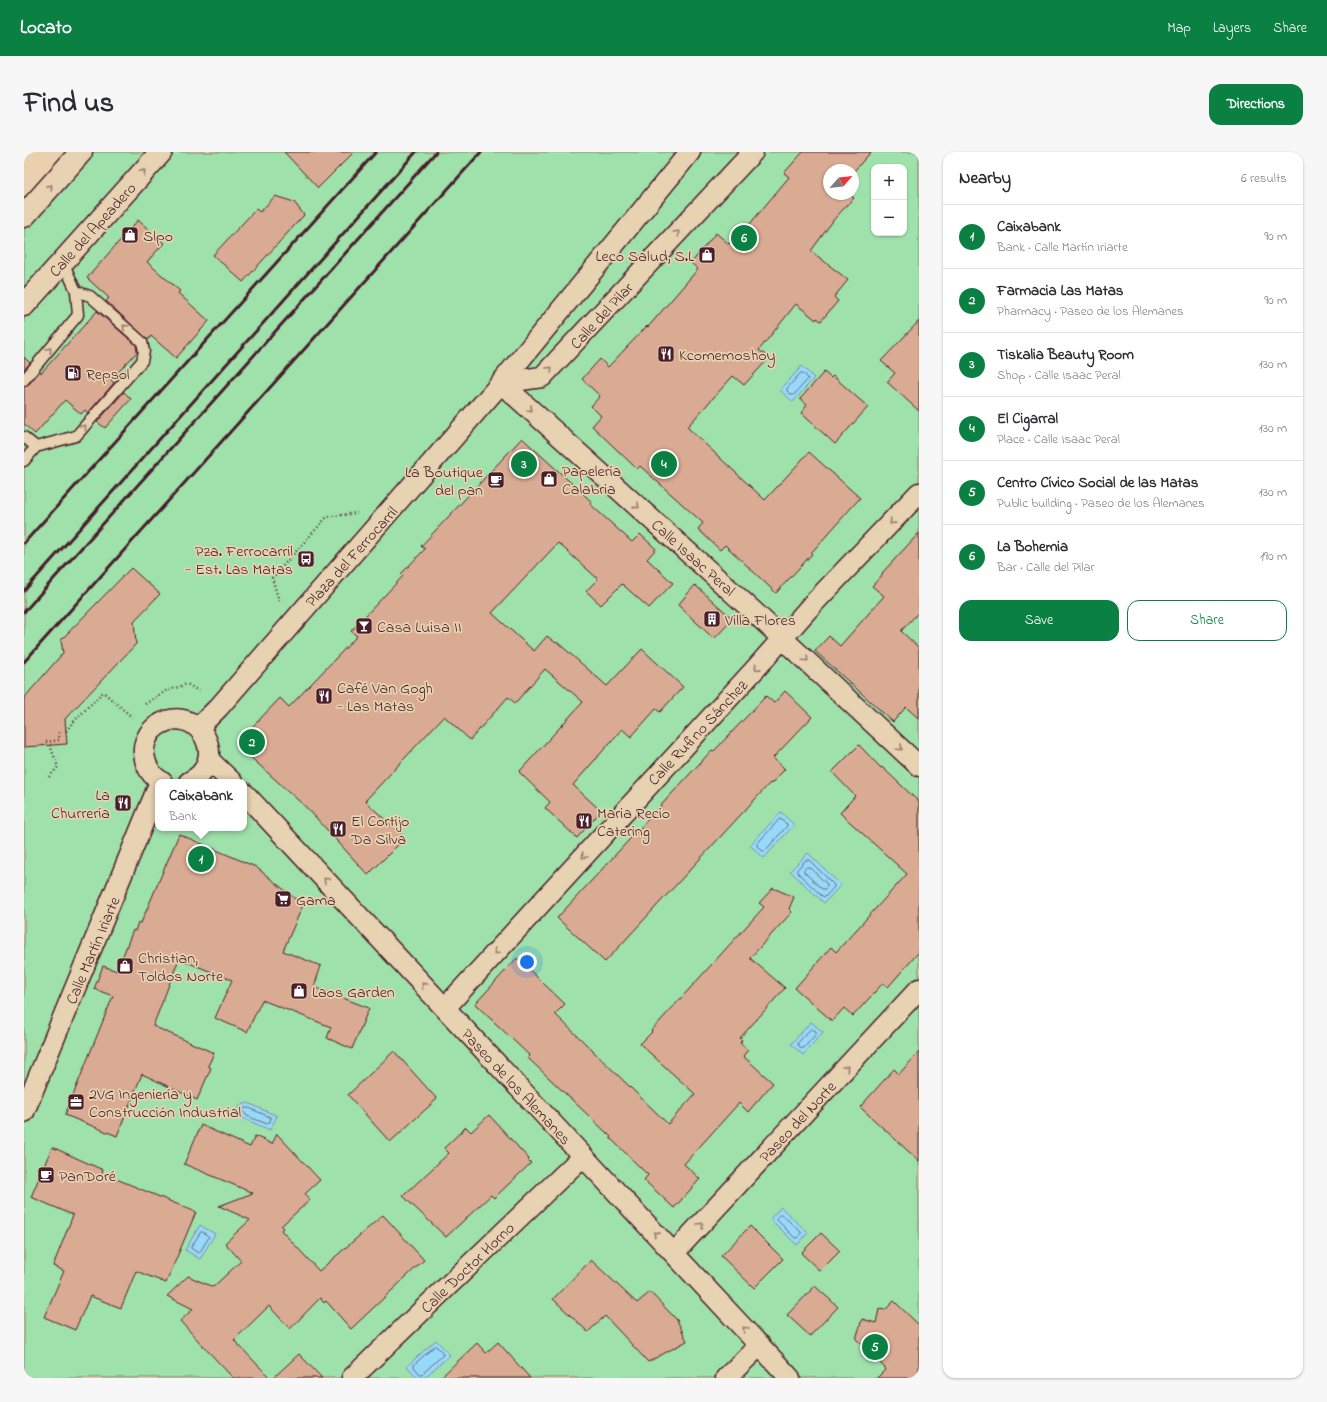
<!DOCTYPE html>
<meta charset="utf-8">
<style>
:root{--surface:#fff;--page:#f7f7f7;--text:#2b2b33;--muted:#7c7c81;--line:#e1e1e2;--accent:#0b8043}
body{margin:0;font-family:"Indie Flower",sans-serif;background:var(--page);color:var(--text)}
.controls{position:absolute;right:12px;top:12px;display:grid;overflow:hidden;border-radius:8px;box-shadow:0 1px 3px #0004}
.controls button{width:36px;height:36px;display:grid;place-items:center;padding:0;border:0;border-bottom:1px solid var(--line);background:var(--surface);color:var(--text);font:20px sans-serif}
.compass{position:absolute;left:799px;top:12px;width:36px;height:36px;border-radius:50%;background:var(--surface);box-shadow:0 1px 3px #0004;rotate:63deg}
.you{position:absolute;left:503px;top:810px;width:14px;height:14px;margin:-10px;border:3px solid #fff;border-radius:50%;background:#1a73e8;box-shadow:0 0 0 6px #1a73e833}
.badge{display:grid;place-items:center;width:26px;height:26px;border-radius:50%;background:var(--accent);color:#fff;font-size:13px;font-weight:700}
.pin{position:absolute;translate:-50% -50%;border:2px solid #fff;box-shadow:0 1px 4px #0006}
.popup{position:absolute;left:131px;top:627px;width:92px;height:52px;box-sizing:border-box;display:grid;place-content:center;border-radius:8px;background:var(--surface);filter:drop-shadow(0 1px 3px #0005);font-size:13px;white-space:nowrap;color:var(--muted)}
.popup b{font-size:15px;color:var(--text)}
.popup::after{content:'';position:absolute;left:50%;top:100%;margin-left:-8px;border:8px solid transparent;border-top-color:var(--surface)}
.list{margin:0;padding:0;list-style:none}
h2{display:flex;justify-content:space-between;align-items:center;height:52px;margin:0;padding:0 16px;font-size:17px}
h2 small{font-size:13px;font-weight:400;color:var(--muted)}
.list li{display:grid;grid-template-columns:26px 1fr auto;gap:12px;align-items:center;box-sizing:border-box;height:64px;padding:0 16px;border-top:1px solid var(--line)}
.list b{display:block;font-size:15px;white-space:nowrap}
.list p{margin:0;font-size:13px;white-space:nowrap;color:var(--muted)}
.list em{font-size:13px;font-style:normal;color:var(--muted)}
.actions{display:flex;gap:8px;padding:12px 16px}
.actions a{flex:1;padding:9px 0;border:1px solid var(--accent);border-radius:12px;text-align:center;font-size:14px;color:var(--accent)}
.actions .main{background:var(--accent);color:#fff}
.map{position:relative;flex:none;width:895px;height:1226px;overflow:hidden;border-radius:12px}
header{display:flex;align-items:center;gap:24px;box-sizing:border-box;height:56px;padding:0 20px;background:var(--accent);color:#fff}
header strong{font-size:19px}
nav{display:flex;gap:22px;margin-inline-start:auto;font-size:14px}
.intro{display:flex;align-items:center;justify-content:space-between;box-sizing:border-box;height:96px;padding:0 24px}
h1{margin:0;font-size:28px}
.button{padding:10px 18px;border-radius:12px;background:var(--accent);color:#fff;font-size:14px;font-weight:700}
main{display:flex;gap:24px;padding:0 24px}
aside{flex:1;background:var(--surface);border-radius:12px;box-shadow:0 1px 3px #0004}
.map>svg:first-child{display:block}
</style>
<header>
<strong>Locato</strong>
<nav><a>Map</a><a>Layers</a><a>Share</a></nav>
</header>
<div class="intro"><h1>Find us</h1><a class="button">Directions</a></div>
<main>
<div class="map">
<svg width="895" height="1226" viewBox="0 0 895 1226">
<rect width="100%" height="100%" fill="#ebd0b0"/>
<filter id="ink" filterUnits="userSpaceOnUse"><feTurbulence type="fractalNoise" baseFrequency=".025" numOctaves="2"/><feDisplacementMap in="SourceGraphic" scale="8" xChannelSelector="R" yChannelSelector="G"/><feConvolveMatrix kernelMatrix="1 2 1 2 8 2 1 2 1" color-interpolation-filters="sRGB"/></filter>
<g filter="url(#ink)">
<path fill="#9fe1ab" stroke="#74806b" fill-rule="evenodd" d="M57,0H895V1226H0V68ZM850,15H880V81H850ZM805,18H829V42H805ZM134,630H220V676H134Z"/>
<path fill="#97d9f9" stroke="#788fa7" d="M778,214L790,226L769,250L756,238Z
M757,660L770,673L740,706L726,693Z
M784,701L817,733L800,751L766,719Z
M787,870L799,880L779,903L767,892Z
M224,951L253,964L246,978L218,966L219,964L215,961V955L218,953Z
M757,1055L784,1081L773,1093L746,1067Z
M176,1073L191,1082L176,1107L161,1098Z
M412,1188L426,1203L400,1226H394L383,1214Z"/>
<g fill="none" stroke-linecap="round" stroke-linejoin="round">
<path stroke="#69697d" stroke-width="1" d="M777,221H779L783,225L784,227L770,243H768L763,239V237Z
M756,667L763,672V674L741,699H739L733,694V692Z
M782,708H785L810,733V735L801,745L798,744L773,720V718Z
M783,715H785L803,732V735L801,737H798L780,720V718Z
M787,877L792,879V882L780,896H777L774,893V891Z
M221,956H225L246,965L247,967L245,971L243,972L223,964L219,959Z
M757,1062L777,1080V1082L774,1086H771L753,1068V1066Z
M177,1080H179L185,1085L176,1100L174,1101L167,1096Z
M411,1194C414,1195 419,1200 419,1203L398,1222H396L390,1215V1213Z"/>
</g>
<path fill="#daab93" stroke="#4a1f2b" d="M260,0H330L294,36Z
M779,0H847L829,20V18H805V42H825L830,46L811,66L787,99L824,128L810,145L814,149L797,169L793,166L792,168L772,152L735,198L745,206L720,233L709,224L663,275L741,348L785,300L836,346L787,401L788,402L752,441L701,393L696,398L674,377L679,371L616,314L613,317L568,274L577,264L567,254L576,244L558,227L576,207L584,215L623,174L624,175L674,117L667,111L692,81L705,92L723,71L725,73L765,25L760,21Z
M251,44L270,50L280,63L219,130L189,103L232,57L236,60Z
M114,68L140,91L123,110L156,139L154,141L185,169L152,206L127,184L124,188L82,149L85,146L63,126Z
M73,159L112,193L113,200L87,228L90,231L64,261L61,258L57,262L41,248L11,282L0,272V234L5,232L16,219L17,221Z
M895,169V259L863,230L871,221L857,209Z
M0,205L6,211L0,218Z
M800,220L807,226L809,224L844,255L811,292L777,261L783,253L776,247Z
M100,240L107,247L81,276L73,270Z
M498,286L568,350L566,352L608,390L616,382L632,397L623,407L649,431L625,456L598,432L577,453L562,439L574,427L534,391L468,461L510,499L523,484L532,491L533,490L583,534L618,497L659,535L636,560L632,557L607,585L598,577L549,633L577,659L553,686L521,656L526,650L495,620L559,550L521,517L491,551L484,545L446,588L420,564L341,649L381,686L344,723L285,658L212,592L256,546L265,555L333,484L327,479L379,424L377,422L401,397L397,394Z
M895,381V460L877,479L895,496V567L882,555L869,570L791,499L805,484L816,494L860,444L848,434L859,422L858,421Z
M107,416L136,442L110,469L112,492L41,567L43,592L0,595V546L39,501L37,488Z
M671,433L709,467L690,487L654,453Z
M761,539L788,565L749,606L761,617L747,632L746,631L581,810L533,766L688,598L690,599L742,544L750,551Z
M835,593L857,616L858,615L895,650V800L864,835L859,831L829,864L820,856L808,869L771,836L807,795L812,800L883,722L816,661L831,644L808,620Z
M155,682L232,715L279,753L259,799L297,814L290,835L345,856L328,897L303,886L307,875L238,848L223,880L191,866L208,828L155,807L129,874L190,901L184,914L187,916L173,948L118,922L93,984L41,963L89,844L70,837L79,814L93,819L109,778L111,779L114,770L117,771Z
M749,736L770,745L765,757L768,760L726,806L761,836L716,886L718,888L716,891L724,898L719,904L749,931L724,960L715,951L660,1012L676,1027L650,1056L620,1028L624,1023L586,986L587,985L504,906L506,904L451,852L493,806L541,852L531,862L644,972L671,942L616,892L628,880L627,879L740,755L735,751Z
M370,899L413,947L366,990L324,943Z
M895,900V1009L836,955L870,917L875,922Z
M465,963L505,1007L504,1008L507,1011L470,1046L467,1043L422,1085L379,1044L425,1001L420,996L442,975L447,980Z
M177,973L226,995L231,984L248,992L253,982L296,1028L281,1042L286,1048L257,1074L259,1076L257,1078L295,1119L359,1063L400,1108L327,1177L302,1149L300,1151L296,1146L266,1177L245,1154L210,1188L246,1226H209L156,1169L169,1157L143,1144L164,1124L189,1135L217,1109L201,1091L226,1068L195,1054L229,1041L160,1012Z
M28,995L79,1018L78,1021L172,1060L142,1131L112,1119L97,1156L66,1144L51,1178L20,1165L40,1119L29,1114L49,1063L7,1045Z
M726,1074L759,1107L730,1136L697,1104Z
M797,1081L816,1099L796,1119L777,1101Z
M567,1108L613,1151L626,1140L653,1168L663,1189L624,1210L581,1164L564,1180L529,1147Z
M791,1134L814,1155L786,1184L763,1163Z
M870,1149L895,1173V1226H853L862,1217L832,1187L838,1167L852,1171L855,1157L861,1158Z
M474,1190L506,1226H416L453,1191L462,1201Z
M275,1202L298,1226H249Z"/>
<g fill="none" stroke-linecap="round" stroke-linejoin="round">
<g stroke="#4a1f2b" stroke-width="13">
<path id="lane" d="M0,228L54,163L52,139L39,110
M0,285L12,295L0,309
M12,295L52,284L118,209L120,199L118,190L66,144L52,139"/>
</g>
<g stroke="#4a1f2b" stroke-width="23">
<path id="street" d="M477,231L729,459L895,614
M477,231L518,225L729,0
M174,576L195,555L477,231L666,0
M184,607L208,630
M138,630C127,624 121,613 120,601C119,591 125,579 133,574C174,547 208,610 165,630
M220,641L766,1226
M421,856L734,514L785,456L895,341
M0,960L134,635
M650,1101L895,837
M328,1226L559,1004
M702,1226L736,1193"/>
</g>
<g stroke="#4a1f2b" stroke-width="25">
<path id="secondary" d="M0,153L137,0"/>
</g>
<g stroke="#4a1f2b" stroke-width="25">
<path id="highway" d="M0,64L57,0"/>
</g>
<path stroke="#4a1f2b" stroke-width="2.5" stroke-dasharray="1 3" stroke-linecap="butt" d="M255,449L248,426L303,365L333,361
M121,552L142,539L163,532L176,540
M42,579L49,570L79,540L108,565
M22,590L35,588V580
M25,625L34,615L26,593"/>
<use href="#lane" stroke="#e7d2b1" stroke-width="10"/>
<use href="#street" stroke="#e7d2b1" stroke-width="20"/>
<use href="#secondary" stroke="#e7d2b1" stroke-width="22"/>
<use href="#highway" stroke="#e7d2b1" stroke-width="22"/>
<path stroke="#4a1f2b" stroke-width="3" d="M0,391L352,0
M0,439L392,0
M0,460L412,0
M0,510L457,0"/>
</g>
<defs><path id="oneway-chevron" d="M-2-3.5L2.5 0L-2 3.5" fill="none" stroke-width="1.6" stroke-linecap="round" stroke-linejoin="round"/></defs>
<g stroke="#98786e">
<use href="#oneway-chevron" transform="translate(119 20) rotate(-48)"/>
<use href="#oneway-chevron" transform="translate(26 35) rotate(-48)"/>
<use href="#oneway-chevron" transform="translate(653 81) rotate(-47)"/>
<use href="#oneway-chevron" transform="translate(101 175) rotate(-138)"/>
<use href="#oneway-chevron" transform="translate(25 198) rotate(-50)"/>
<use href="#oneway-chevron" transform="translate(526 217) rotate(-47)"/>
<use href="#oneway-chevron" transform="translate(506 257) rotate(42)"/>
<use href="#oneway-chevron" transform="translate(60 275) rotate(-49)"/>
<use href="#oneway-chevron" transform="translate(613 354) rotate(42)"/>
<use href="#oneway-chevron" transform="translate(868 370) rotate(134)"/>
<use href="#oneway-chevron" transform="translate(782 507) rotate(43)"/>
<use href="#oneway-chevron" transform="translate(733 516) rotate(132)"/>
<use href="#oneway-chevron" transform="translate(876 596) rotate(43)"/>
<use href="#oneway-chevron" transform="translate(560 704) rotate(133)"/>
<use href="#oneway-chevron" transform="translate(302 728) rotate(-133)"/>
<use href="#oneway-chevron" transform="translate(472 800) rotate(133)"/>
<use href="#oneway-chevron" transform="translate(400 833) rotate(-133)"/>
<use href="#oneway-chevron" transform="translate(822 916) rotate(-47)"/>
<use href="#oneway-chevron" transform="translate(677 1073) rotate(-47)"/>
<use href="#oneway-chevron" transform="translate(632 1082) rotate(-133)"/>
<use href="#oneway-chevron" transform="translate(721 1177) rotate(-133)"/>
</g>
</g>
<defs>
<g id="shop-square" transform="scale(0.9)"><rect x="-9" y="-9" width="18" height="18" rx="4" fill="#4a1f2b" stroke="#e7d2b1"/><path d="M-5-2.5h2.3a2.7 3.5 0 0 1 5.4 0H5L5.5 6h-11ZM-1.5-2.5h3a1.5 2.3 0 0 0-3 0Z" fill="#fff"/></g>
<g id="restaurant-square" transform="scale(0.9)"><rect x="-9" y="-9" width="18" height="18" rx="4" fill="#4a1f2b" stroke="#e7d2b1"/><path d="M-5-6h1v4h1v-4h1v4h1v-4h1v5L-1.5 .5V6h-2V.5L-5-1ZM5-6V6H3V1.5H1.5Q1.5-4 5-6Z" fill="#fff"/></g>
<g id="fuel-square" transform="scale(0.9)"><rect x="-9" y="-9" width="18" height="18" rx="4" fill="#4a1f2b" stroke="#e7d2b1"/><path d="M-5.5-6h7V0h2V4h1.3V-2.5L3-4.5l.8-.8L6-3V5H2.5V1h-1V6h-7ZM-4.2-4.7v3.2H.2V-4.7Z" fill="#fff"/></g>
<g id="cafe-square" transform="scale(0.9)"><rect x="-9" y="-9" width="18" height="18" rx="4" fill="#4a1f2b" stroke="#e7d2b1"/><path d="M-5.5-4.5H6V0H3Q3 3.5 0 3.5H-2.5Q-5.5 3.5-5.5 0ZM3-3.2v2h1.7v-2ZM-6 4.5H4V6H-6Z" fill="#fff"/></g>
<g id="bus-square" transform="scale(0.9)"><rect x="-9" y="-9" width="18" height="18" rx="4" fill="#4a1f2b" stroke="#e7d2b1"/><path d="M-5-6H5V4H4V6H2V4H-2V6H-4V4H-5ZM-3.5-4V0h7V-4ZM-3.5 1.2v1.5H-2V1.2ZM2 1.2v1.5H3.5V1.2Z" fill="#fff"/></g>
<g id="building-square" transform="scale(0.9)"><rect x="-9" y="-9" width="18" height="18" rx="4" fill="#4a1f2b" stroke="#e7d2b1"/><path d="M-4-6H4V6H1V3H-1V6H-4ZM-2.5-4.3h1.7v1.8h-1.7ZM.8-4.3h1.7v1.8H.8ZM-2.5-1h1.7V.8h-1.7ZM.8-1h1.7V.8H.8Z" fill="#fff"/></g>
<g id="bar-square" transform="scale(0.9)"><rect x="-9" y="-9" width="18" height="18" rx="4" fill="#4a1f2b" stroke="#e7d2b1"/><path d="M-6-5H6L.8 .8V4.5H3.5V6h-7V4.5H-.8V.8Z" fill="#fff"/></g>
<g id="supermarket-square" transform="scale(0.9)"><rect x="-9" y="-9" width="18" height="18" rx="4" fill="#4a1f2b" stroke="#e7d2b1"/><path d="M-6-5.5h2.5l.6 2H6L4.5 2H-2.5L-4.4-4H-6ZM-1.5 3.2a1.3 1.3 0 1 0 .1 0ZM3 3.2a1.3 1.3 0 1 0 .1 0Z" fill="#fff"/></g>
<g id="office-square" transform="scale(0.9)"><rect x="-9" y="-9" width="18" height="18" rx="4" fill="#4a1f2b" stroke="#e7d2b1"/><path d="M-6-3h4V-5.5h4V-3h4V5H-6ZM-1-4.5V-3h2v-1.5ZM-6 0V1H6V0Z" fill="#fff"/></g>
</defs>
<g fill-rule="evenodd">
<use href="#shop-square" x="106" y="83"/>
<use href="#shop-square" x="683" y="103"/>
<use href="#restaurant-square" x="642" y="202"/>
<use href="#fuel-square" x="49" y="221"/>
<use href="#shop-square" x="525" y="327"/>
<use href="#cafe-square" x="472" y="328"/>
<use href="#bus-square" x="282" y="407"/>
<use href="#building-square" x="688" y="467"/>
<use href="#bar-square" x="340" y="474"/>
<use href="#restaurant-square" x="300" y="544"/>
<use href="#restaurant-square" x="99" y="651"/>
<use href="#restaurant-square" x="560" y="669"/>
<use href="#restaurant-square" x="314" y="677"/>
<use href="#supermarket-square" x="259" y="747"/>
<use href="#shop-square" x="101" y="814"/>
<use href="#shop-square" x="275" y="839"/>
<use href="#office-square" x="52" y="950"/>
<use href="#cafe-square" x="22" y="1023"/>
</g>
<g text-anchor="middle" stroke-width="3.5" stroke-linejoin="round" paint-order="stroke">
<g font-size="16" fill="#4a1f2b" stroke="#e7d2b1">
<text transform="translate(68 77) rotate(-48)" y="6">Calle del Apeadero</text>
<text transform="translate(577 163) rotate(-47)" y="6">Calle del Pilar</text>
<text transform="translate(327 404) rotate(-48)" y="6">Plaza del Ferrocarril</text>
<text transform="translate(670 405) rotate(42)" y="6">Calle Isaac Peral</text>
<text transform="translate(673 580) rotate(-47)" y="6">Calle Rufino Sánchez</text>
<text transform="translate(68 798) rotate(-67)" y="6">Calle Martín Iriarte</text>
<text transform="translate(493 934) rotate(47)" y="6">Paseo de los Alemanes</text>
<text transform="translate(773 969) rotate(-47)" y="6">Paseo del Norte</text>
<text transform="translate(443 1115) rotate(-44)" y="6">Calle Doctor Horno</text>
</g>
<g font-size="16" fill="#4a1f2b" stroke="#e7d2b1" text-anchor="start">
<text x="119" y="89">Slpo</text>
<text x="670" y="109" text-anchor="end">Leco Salud, S.L</text>
<text x="655" y="208">Kcomemoshoy</text>
<text x="62" y="227">Repsol</text>
<text x="538" y="324">Papelería<tspan x="538" dy="18">Calabria</tspan></text>
<text x="459" y="325" text-anchor="end">La Boutique<tspan x="459" dy="18">del pan</tspan></text>
<text x="269" y="404" text-anchor="end">Pza. Ferrocarril<tspan x="269" dy="18">- Est. Las Matas</tspan></text>
<text x="701" y="473">Villa Flores</text>
<text x="353" y="480">Casa Luisa II</text>
<text x="313" y="541">Café Van Gogh<tspan x="313" dy="18">- Las Matas</tspan></text>
<text x="86" y="648" text-anchor="end">La<tspan x="86" dy="18">Churrería</tspan></text>
<text x="573" y="666">Maria Recio<tspan x="573" dy="18">Catering</tspan></text>
<text x="327" y="674">El Cortijo<tspan x="327" dy="18">Da Silva</tspan></text>
<text x="272" y="753">Gama</text>
<text x="114" y="811">Christian,<tspan x="114" dy="18">Toldos Norte</tspan></text>
<text x="288" y="845">Laos Garden</text>
<text x="65" y="947">2VG Ingeniería y<tspan x="65" dy="18">Construcción Industrial</tspan></text>
<text x="35" y="1029">PanDoré</text>
</g>
</g>
</svg>
<div class="controls">
<button>+</button>
<button>−</button>
</div>
<svg class="compass" viewBox="-18 -18 36 36"><path d="M0-13l5 13h-10z" fill="#e53935"/><path d="M0 13l5-13h-10z" fill="#7c7c81"/></svg>
<div class="you"></div>
<div class="pin badge" style="left:177px;top:707px">1</div>
<div class="popup"><b>Caixabank</b>Bank</div>
<div class="pin badge" style="left:228px;top:590px">2</div>
<div class="pin badge" style="left:500px;top:312px">3</div>
<div class="pin badge" style="left:640px;top:312px">4</div>
<div class="pin badge" style="left:851px;top:1195px">5</div>
<div class="pin badge" style="left:720px;top:86px">6</div>
</div>
<aside>
<h2>Nearby<small>6 results</small></h2>
<ul class="list">
<li><span class="badge">1</span><div><b>Caixabank</b><p>Bank · Calle Martín Iriarte</p></div><em>90 m</em></li>
<li><span class="badge">2</span><div><b>Farmacia Las Matas</b><p>Pharmacy · Paseo de los Alemanes</p></div><em>90 m</em></li>
<li><span class="badge">3</span><div><b>Tiskalia Beauty Room</b><p>Shop · Calle Isaac Peral</p></div><em>130 m</em></li>
<li><span class="badge">4</span><div><b>El Cigarral</b><p>Place · Calle Isaac Peral</p></div><em>130 m</em></li>
<li><span class="badge">5</span><div><b>Centro Cívico Social de las Matas</b><p>Public building · Paseo de los Alemanes</p></div><em>130 m</em></li>
<li><span class="badge">6</span><div><b>La Bohemia</b><p>Bar · Calle del Pilar</p></div><em>190 m</em></li>
</ul>
<div class="actions"><a class="main">Save</a><a>Share</a></div>
</aside>
</main>
